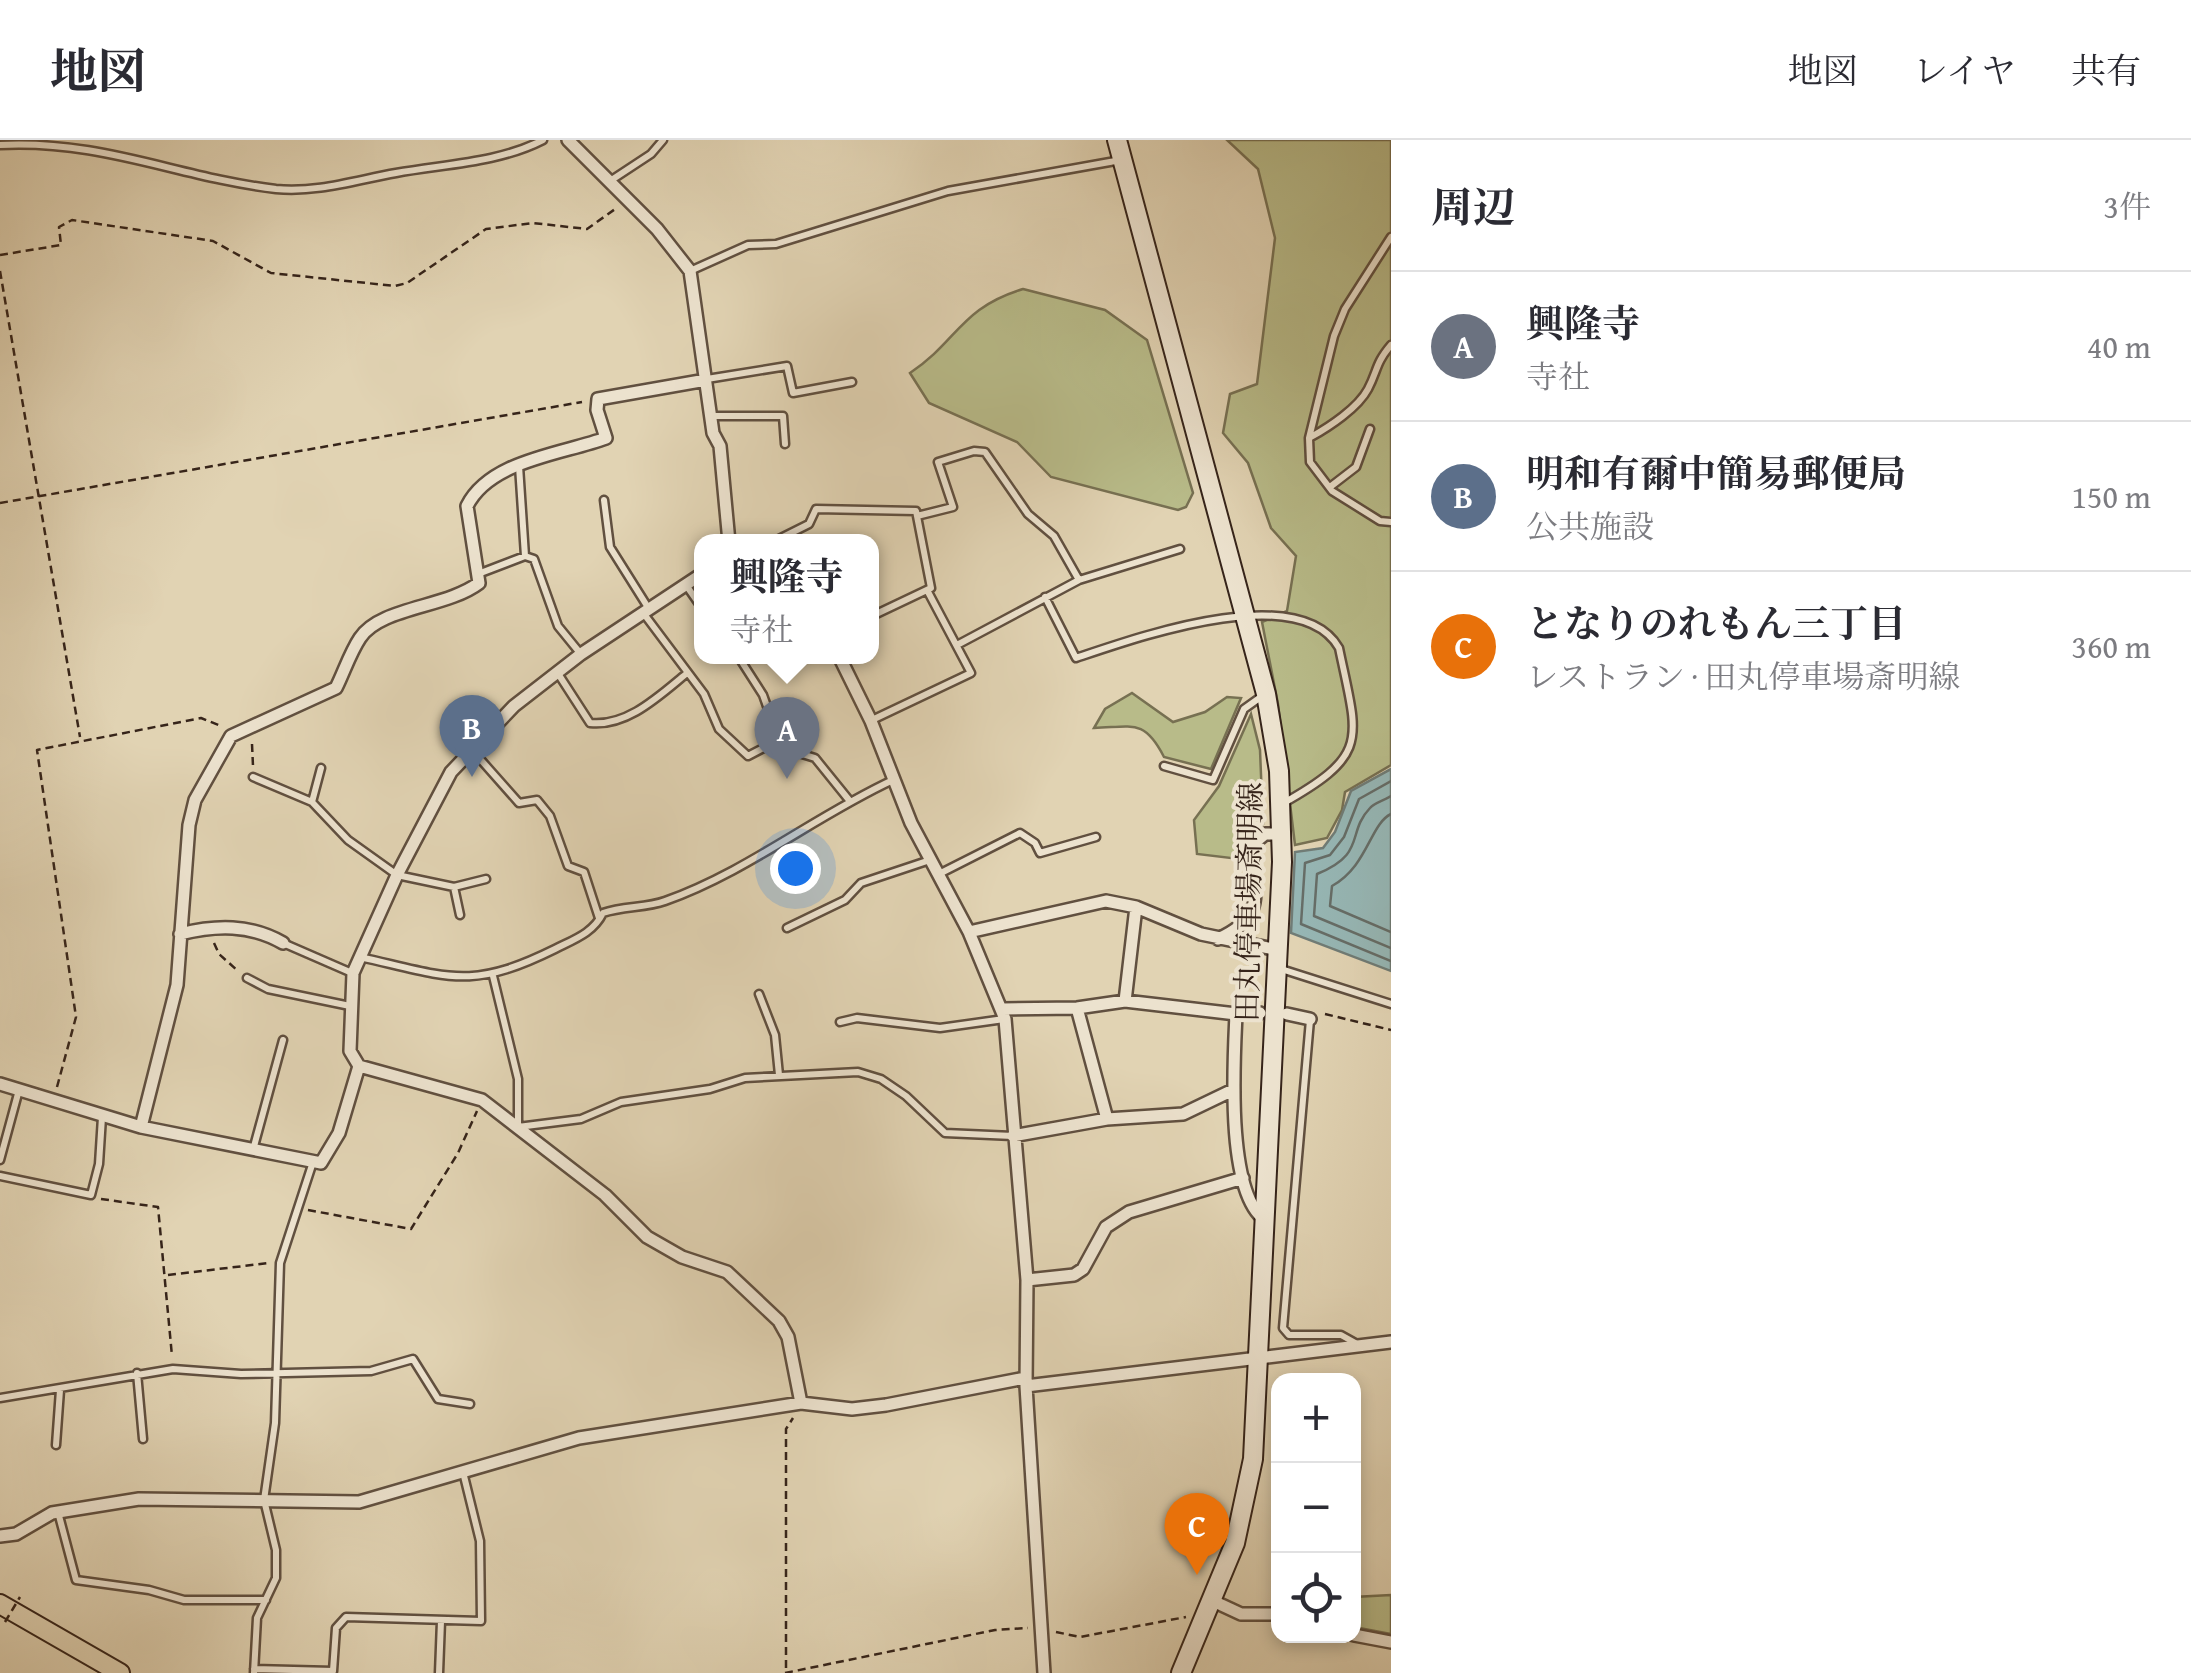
<!DOCTYPE html>
<html lang="ja">
<meta charset="utf-8">
<style>
:root{--surface:#fff;--page:#f7f7f7;--text:#2b2b33;--muted:#7c7c81;--line:#e1e1e2;--accent:#8f2418}
body{margin:0;font-family:"Gentium Book Plus","Noto Serif JP",serif;background:var(--page);color:var(--text)}
.controls{position:absolute;right:30px;bottom:30px;display:grid;overflow:hidden;border-radius:20px;box-shadow:0 5px 15px #0003}
.controls button{width:90px;height:90px;display:grid;place-items:center;padding:0;border:0;border-bottom:2px solid var(--line);background:var(--surface);color:var(--text);font:50px sans-serif}
.you{position:absolute;left:795px;top:728px;width:35px;height:35px;margin:-25px;border:8px solid #fff;border-radius:50%;background:#1a73e8;box-shadow:0 0 0 15px #1a73e833}
.badge{display:grid;place-items:center;width:65px;height:65px;border-radius:50%;background:var(--accent);color:#fff;font-size:32px;font-weight:700}
.pin{position:absolute;translate:-50% -82px;filter:drop-shadow(0 2px 5px #0008)}
.pin::after{content:'';position:absolute;top:52px;width:35px;height:30px;background:inherit;clip-path:polygon(0 0,100% 0,50% 100%)}
.popup{position:absolute;left:694px;top:394px;width:185px;height:130px;box-sizing:border-box;display:grid;place-content:center;border-radius:20px;background:var(--surface);filter:drop-shadow(0 2px 8px #0005);font-size:32px;white-space:nowrap;color:var(--muted)}
.popup b{font-size:38px;color:var(--text)}
.popup::after{content:'';position:absolute;left:50%;top:100%;margin-left:-20px;border:20px solid transparent;border-top-color:var(--surface)}
.list{margin:0;padding:0;list-style:none}
h2{display:flex;justify-content:space-between;align-items:center;height:130px;margin:0;padding:0 40px;font-size:42px}
h2 small{font-size:32px;font-weight:400;color:var(--muted)}
.list li{display:grid;grid-template-columns:65px 1fr auto;gap:30px;align-items:center;box-sizing:border-box;height:150px;padding:0 40px;border-top:2px solid var(--line)}
.list b{display:block;font-size:38px;white-space:nowrap}
.list p{margin:0;font-size:32px;white-space:nowrap;color:var(--muted)}
.list em{font-size:32px;font-style:normal;color:var(--muted)}
.icon{flex:none;width:55px;height:55px;fill:none;stroke:currentColor;stroke-width:2;stroke-linecap:round;stroke-linejoin:round}
.map{position:relative;flex:none;width:1391px;height:1533px;overflow:hidden}
header{display:flex;align-items:center;gap:60px;box-sizing:border-box;height:140px;padding:0 50px;background:var(--surface);border-bottom:2px solid var(--line)}
header strong{font-size:48px}
nav{display:flex;gap:55px;margin-inline-start:auto;font-size:35px}
main{display:flex}
aside{flex:1;background:var(--surface)}
.map>svg:first-child{display:block}
</style>
<header>
<strong>地図</strong>
<nav><a>地図</a><a>レイヤ</a><a>共有</a></nav>
</header>
<main>
<div class="map">
<svg width="1391" height="1533" viewBox="0 0 1391 1533">
<rect width="100%" height="100%" fill="#e1d3b3"/>
<filter id="stains"><feTurbulence type="fractalNoise" baseFrequency=".002" numOctaves="4"/><feColorMatrix values="0 0 0 0 .2 0 0 0 0 .09 0 0 0 0 .02 0 0 0 .5 -.17"/></filter>
<radialGradient id="worn" r=".72"><stop offset=".6" stop-color="#630" stop-opacity="0"/><stop offset="1" stop-color="#630" stop-opacity=".3"/></radialGradient>
<path fill="#b8bb89" stroke="#777052" stroke-width="2.5" d="M1227,0H1391V625L1345,652L1342,670L1327,698L1295,705L1278,564L1262,482L1287,471L1296,416L1271,388L1248,323L1223,293L1230,254L1257,244L1275,98L1258,29Z
M1023,149L1105,170L1147,200L1193,353L1186,367L1178,370L1051,337L1017,302L929,263L910,233C958,201 960,168 1023,149Z
M1132,553L1173,582L1205,572L1227,557L1241,558L1211,629L1164,617C1144,578 1132,587 1094,588L1105,569Z
M1251,574L1260,610L1263,684L1247,698L1239,719L1197,714L1194,680L1219,646Z
M1391,1455V1494L1354,1487V1457Z"/>
<path fill="#96b6b4" stroke="#707c76" stroke-width="2.5" d="M1391,629V831L1291,793L1295,712L1323,708L1335,692L1351,651Z"/>
<g fill="none" stroke-linecap="round" stroke-linejoin="round">
<path stroke="#666d67" stroke-width="2.5" d="M1391,641L1359,659L1344,697L1330,715L1305,723L1301,784L1391,821
M1391,656C1385,660 1374,663 1370,668C1346,693 1367,714 1317,734L1314,776L1391,808
M1391,674C1370,684 1368,726 1332,746L1330,766L1391,792"/>
<g stroke="#615040" stroke-width="11">
<path id="service" d="M0,5C105,0 176,37 276,49C317,53 356,40 396,33C445,24 498,23 543,0
M610,41L651,14L663,0
M1391,97L1345,169L1334,196L1309,298L1310,322L1332,351L1380,381L1391,382
M690,131L748,105L776,104L948,51L1121,20
M707,239L787,226L793,253L852,242
M712,276H783L785,304
M1311,297C1329,287 1358,268 1368,249C1378,230 1375,224 1391,205
M519,326L525,416
M1330,347L1356,327L1370,289
M604,360L610,407L649,469
M917,376L953,367L938,322L974,311L985,312L1028,374L1054,396L1079,440
M773,402L809,384L816,369L916,371L931,448L872,476
M478,434L525,416L534,419L558,486L580,513
M686,445L702,468
M1045,457L1076,518C1136,498 1299,439 1339,508C1358,600 1371,614 1282,664
M644,474L704,554L719,589L748,616L779,600
M957,505L1079,440L1180,409
M738,516L763,555L779,600L789,610L815,618L849,660
M557,532L590,583C627,587 659,556 686,534
M872,580L971,533L927,450
M473,611L519,663L537,660L550,676L568,726L584,732L599,778
M1164,626L1213,640L1244,569L1265,554
M253,637L312,662L348,700L397,735L454,747L460,775
M312,662L321,628
M939,734L1020,693L1035,703L1040,713L1096,697
M454,747L486,739
M787,788L845,760L861,743L930,720
M283,803L352,833
M360,817C449,837 470,851 555,809C575,799 593,793 603,773C623,766 646,768 665,761C747,732 815,676 893,640
M1278,828L1391,864
M493,836L518,939V987L581,979L621,962L710,949L745,938L858,932L881,939L906,956L945,993L1013,996
M247,838L268,849L350,866
M759,854L775,895L779,935
M1310,880L1283,1188L1289,1195H1341L1359,1205
M840,882L857,878L940,888L1004,879
M253,1010L283,900
M0,1020L19,950
M0,1036L91,1055L99,1024L102,977
M137,1233L143,1299
M0,1258L173,1229L241,1234L371,1231L413,1219L438,1259L470,1264
M56,1305L60,1250
M58,1372L76,1440L149,1450L184,1460H266
M254,1529L333,1531L336,1488L346,1477L481,1481L480,1401L463,1332
M254,1533L257,1478L276,1438V1410L264,1360L275,1283L280,1123L312,1025
M439,1533L441,1481"/>
</g>
<g stroke="#615040" stroke-width="16">
<path id="minor" d="M568,0L657,89L690,131L713,293L720,306L729,402
M839,516L871,581L911,683L969,792L1005,879L1027,1140L1026,1246L1044,1533
M1136,767L1201,794L1278,810
M969,792L1106,761L1136,767L1125,861
M180,794C216,785 250,784 283,803
M1218,799C1276,773 1246,742 1254,703L1265,694H1282
M1077,868L1107,979
M1003,869L1077,868L1125,861L1236,874C1234,919 1225,1057 1267,1081
M1236,874L1260,873
M1287,874L1310,879
M359,926L482,960L605,1055L647,1097L682,1117L727,1132L779,1181L788,1197L801,1263
M0,944L141,987L321,1023L339,993L359,926L350,911L353,833L397,735L451,632L514,566L581,514L702,434
M141,987L177,845L189,685L195,660L231,596L336,548C344,532 350,513 360,498C380,467 446,468 479,443L467,366C490,320 563,314 606,298L597,270L598,259L706,240
M1013,996L1107,979L1183,974L1233,950
M1027,1140L1074,1135L1083,1129L1106,1087L1129,1072L1243,1038
M1026,1246L1391,1202
M0,1396L16,1394L52,1373L139,1359L359,1362L579,1298L801,1263L852,1269L886,1265L1025,1238
M1213,1461L1241,1474H1278
M1354,1495L1391,1502"/>
</g>
<g stroke="#36241a" stroke-width="22">
<path id="secondary" d="M1117,0L1266,554L1279,631L1282,722L1253,1319L1235,1403L1181,1533"/>
</g>
<g stroke="#36241a" stroke-width="22">
<path id="primary" d="M0,1464L120,1533"/>
</g>
<path stroke="#36241a" stroke-width="2.5" stroke-dasharray="8 5" stroke-linecap="butt" d="M0,115L61,105L59,87L72,80L213,101L271,133L395,146L407,143L486,89L533,83L587,89L618,67
M0,131L80,597
M0,363L582,262
M252,604L253,626
M214,803L219,814L238,831
M1325,874L1391,890
M57,947L76,877L37,610L201,578L221,586
M101,1059L158,1067L172,1216
M308,1070L411,1089L458,1013L477,971
M168,1135L269,1123
M1056,1492L1080,1497L1186,1477
M786,1528V1289L793,1278
M785,1533L995,1490L1028,1488"/>
<use href="#service" stroke="#ece2ce" stroke-width="6"/>
<use href="#minor" stroke="#ece2ce" stroke-width="11"/>
<use href="#secondary" stroke="#ece2ce" stroke-width="18"/>
<use href="#primary" stroke="#e1d3b3" stroke-width="18"/>
<path stroke="#36241a" stroke-width="2.5" stroke-dasharray="8 5" stroke-linecap="butt" d="M5,1482L20,1457"/>
</g>
<g text-anchor="middle" stroke-width="8" stroke-linejoin="round" paint-order="stroke">
<g font-size="30" fill="#36241a" stroke="#ece2ce">
<text transform="translate(1249 762) rotate(-89)" y="10">田丸停車場斎明線</text>
</g>
</g>
<rect width="100%" height="100%" filter="url(#stains)"/>
<rect width="100%" height="100%" fill="url(#worn)"/>
</svg>
<div class="controls">
<button>+</button>
<button>−</button>
<button><svg class="icon" aria-label="locate" viewBox="0 0 24 24"><circle cx="12" cy="12" r="6"/><path d="M12 2v4M12 18v4M2 12h4M18 12h4"/></svg></button>
</div>
<div class="you"></div>
<div class="pin badge" style="left:787px;top:639px;background:#6b7280">A</div>
<div class="popup"><b>興隆寺</b>寺社</div>
<div class="pin badge" style="left:472px;top:637px;background:#5c6f8a">B</div>
<div class="pin badge" style="left:1197px;top:1435px;background:#e8710a">C</div>
</div>
<aside>
<h2>周辺<small>3件</small></h2>
<ul class="list">
<li><span class="badge" style="background:#6b7280">A</span><div><b>興隆寺</b><p>寺社</p></div><em>40 m</em></li>
<li><span class="badge" style="background:#5c6f8a">B</span><div><b>明和有爾中簡易郵便局</b><p>公共施設</p></div><em>150 m</em></li>
<li><span class="badge" style="background:#e8710a">C</span><div><b>となりのれもん三丁目</b><p>レストラン · 田丸停車場斎明線</p></div><em>360 m</em></li>
</ul>
</aside>
</main>
